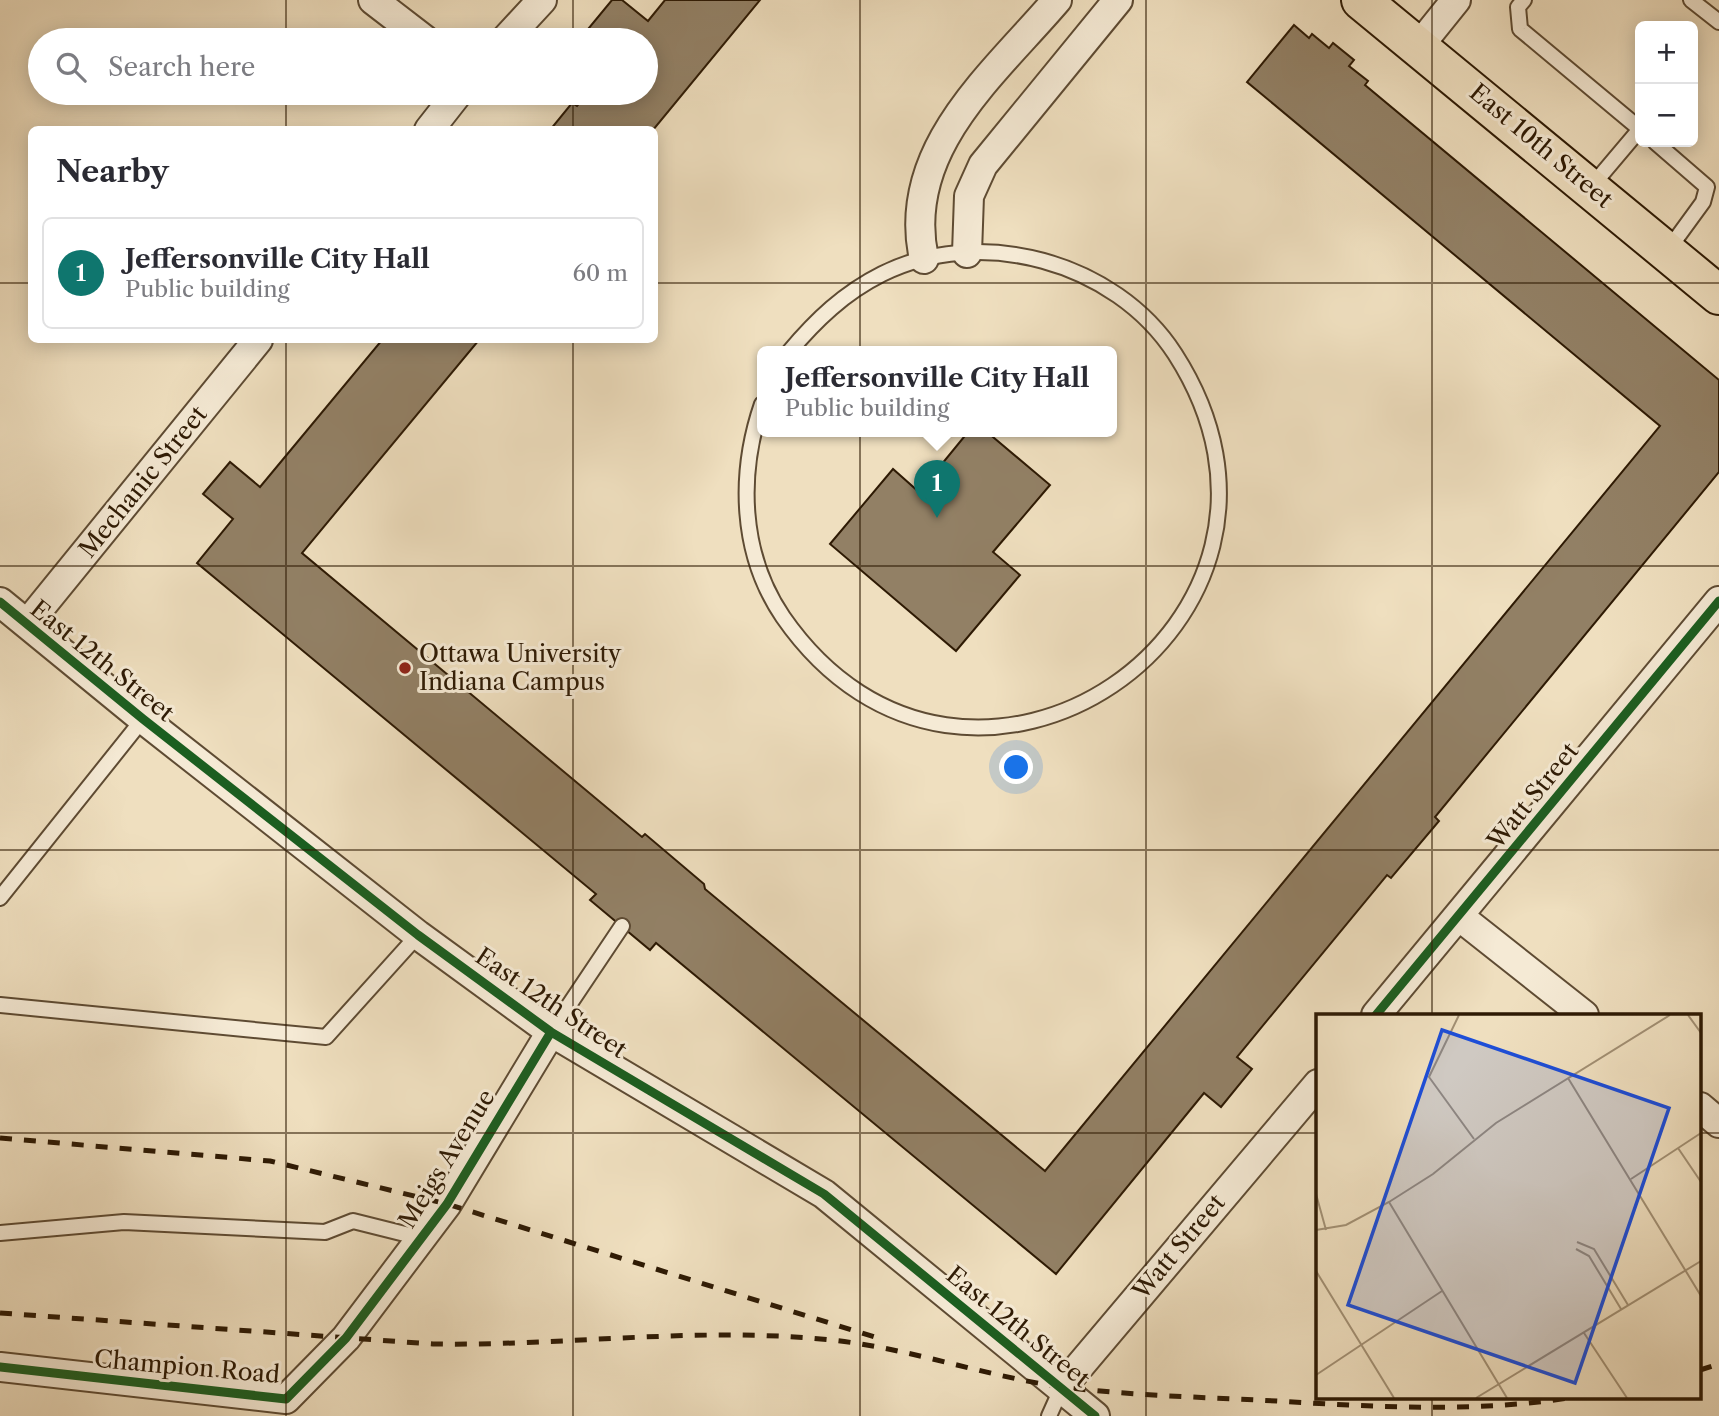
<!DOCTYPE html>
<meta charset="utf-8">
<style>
:root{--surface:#fff;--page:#f2f2f3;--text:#2b2b33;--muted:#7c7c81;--line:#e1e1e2;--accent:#0f766e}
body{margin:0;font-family:"Libre Caslon Text",serif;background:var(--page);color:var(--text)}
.controls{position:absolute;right:21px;top:21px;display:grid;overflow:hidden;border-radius:10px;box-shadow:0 4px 18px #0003}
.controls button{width:63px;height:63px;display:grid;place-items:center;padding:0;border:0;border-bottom:2px solid var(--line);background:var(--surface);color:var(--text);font:35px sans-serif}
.you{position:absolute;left:1017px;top:768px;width:24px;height:24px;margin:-18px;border:5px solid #fff;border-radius:50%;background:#1a73e8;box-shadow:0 0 0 10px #1a73e833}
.badge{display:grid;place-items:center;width:46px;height:46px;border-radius:50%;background:var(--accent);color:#fff;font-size:23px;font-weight:700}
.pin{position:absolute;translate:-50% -58px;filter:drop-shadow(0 2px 4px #0008)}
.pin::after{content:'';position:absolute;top:37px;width:24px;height:21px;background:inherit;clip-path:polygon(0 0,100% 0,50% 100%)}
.popup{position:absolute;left:757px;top:346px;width:360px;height:91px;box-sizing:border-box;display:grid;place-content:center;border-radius:10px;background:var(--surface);filter:drop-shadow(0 2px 5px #0005);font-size:23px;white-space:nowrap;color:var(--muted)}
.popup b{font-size:26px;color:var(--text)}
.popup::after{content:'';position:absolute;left:50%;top:100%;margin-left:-14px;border:14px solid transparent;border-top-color:var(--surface)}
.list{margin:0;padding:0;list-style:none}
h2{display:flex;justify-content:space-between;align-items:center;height:91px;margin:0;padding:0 28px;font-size:30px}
h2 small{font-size:23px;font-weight:400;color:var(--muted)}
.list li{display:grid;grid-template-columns:46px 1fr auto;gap:21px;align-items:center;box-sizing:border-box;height:112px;margin:0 14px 14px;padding:0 14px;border:2px solid var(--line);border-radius:10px}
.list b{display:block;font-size:26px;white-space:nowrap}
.list p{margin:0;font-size:23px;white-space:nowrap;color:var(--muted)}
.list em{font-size:23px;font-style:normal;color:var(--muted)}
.icon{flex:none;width:38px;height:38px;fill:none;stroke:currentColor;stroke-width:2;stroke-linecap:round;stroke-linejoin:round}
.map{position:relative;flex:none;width:1719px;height:1416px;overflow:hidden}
.search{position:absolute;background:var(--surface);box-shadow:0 4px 18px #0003;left:28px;top:28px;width:630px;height:77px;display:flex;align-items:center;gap:18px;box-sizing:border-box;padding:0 24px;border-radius:38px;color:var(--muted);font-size:26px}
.panel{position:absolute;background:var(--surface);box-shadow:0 4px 18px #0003;left:28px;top:126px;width:630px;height:217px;border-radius:10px}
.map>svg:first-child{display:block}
</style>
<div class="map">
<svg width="1719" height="1416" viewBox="0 0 1719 1416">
<rect width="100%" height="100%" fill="#efdfbf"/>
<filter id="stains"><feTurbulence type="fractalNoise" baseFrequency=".00286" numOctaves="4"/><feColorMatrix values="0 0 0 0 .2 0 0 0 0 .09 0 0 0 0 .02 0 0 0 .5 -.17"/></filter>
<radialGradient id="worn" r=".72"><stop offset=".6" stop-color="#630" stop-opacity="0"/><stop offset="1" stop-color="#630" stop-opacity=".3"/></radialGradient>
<path fill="#928065" stroke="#2e1a04" stroke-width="2" d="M612,0H622L648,21L665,0H760L653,130H550L572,103L577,106L588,93H646V40H579Z
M1294,25L1309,38L1312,34L1329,48L1333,43L1354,60L1349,66L1368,81L1365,85L1719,380V472L1435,817L1439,821L1391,878L1387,875L1237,1057L1252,1069L1221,1107L1204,1093L1056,1274L656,943L650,950L590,900L596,894L197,563L233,519L203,494L230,462L260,487L382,340H479L302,553L642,837L645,834L704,884L705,889L1045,1171L1660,426L1247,82Z
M968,432H987L1050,485L993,552L1020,575L956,651L830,544L893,469L919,492Z"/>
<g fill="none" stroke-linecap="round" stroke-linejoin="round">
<g stroke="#5e4b33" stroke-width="18">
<path id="lane" d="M1524,0L1518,7L1520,29L1640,129L1591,187
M1691,0L1719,22
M1655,142L1707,187L1703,202L1668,250
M762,404C738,474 740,554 783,617C966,881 1348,623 1175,354C1115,261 980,225 882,274C844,293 816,320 789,352
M0,898L143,719
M0,1005L326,1037L418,935
M551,1032L622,926
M0,1233L124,1222L325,1232L353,1221L421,1238
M1049,1416L1062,1387"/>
</g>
<g stroke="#5e4b33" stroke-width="32">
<path id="street" d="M373,0L425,40
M505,40L542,0
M1419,46L1456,0
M429,130L458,93
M967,253L969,196L983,165L1118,0
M924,259C900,150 993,75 1057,0
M0,602L143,719L418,935L551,1032L824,1194L1095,1416
M27,624L258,340
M1460,917L1584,1015
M1376,1015L1719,601
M1700,1107L1719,1123
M0,1367L286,1399L346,1338L447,1204L551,1032
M1062,1387L1318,1084"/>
</g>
<g stroke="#2e1a04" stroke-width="42">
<path id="primary" d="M1361,0L1719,295"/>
</g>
<use href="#lane" stroke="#f5ead5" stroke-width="14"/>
<use href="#street" stroke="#f5ead5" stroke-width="28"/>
<use href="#primary" stroke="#efdfbf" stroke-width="38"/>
<path stroke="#2e1a04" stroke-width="5" stroke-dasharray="12 12" stroke-linecap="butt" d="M0,1138L270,1161L447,1204L881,1339
M0,1313L433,1344C566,1346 698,1326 831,1340C909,1348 984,1376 1062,1387C1127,1395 1193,1397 1258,1400C1364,1406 1469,1414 1575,1397
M1700,1370L1719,1364"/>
<g stroke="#f5ead5" stroke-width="13">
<path id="cycleway" d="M0,602L143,719L418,935L551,1032L824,1194L1095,1416
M1376,1015L1719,601
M0,1367L286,1399L346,1338L447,1204L551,1032"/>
</g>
<use href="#cycleway" stroke="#1b5e20" stroke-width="9"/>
</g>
<path fill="none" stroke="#2e1a04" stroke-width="2" stroke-opacity="0.55" d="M286,0V40M573,0V40M860,0V1416M1146,0V1416M1432,0V1015M286,93V130M573,93V130M0,283H32M654,283H1719M286,340V1416M573,340V1416M0,566H1719M0,850H1719M0,1133H1318M1700,1133H1719M1432,1397V1416"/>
<circle fill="#8f2418" stroke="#f5ead5" stroke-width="2.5" cx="405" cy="668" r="7"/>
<g text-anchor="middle" stroke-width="6" stroke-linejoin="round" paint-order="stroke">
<g font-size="24" fill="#2e1a04" stroke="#f5ead5">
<text transform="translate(1541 146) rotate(40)" y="8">East 10th Street</text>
<text transform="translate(143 482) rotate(-51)" y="8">Mechanic Street</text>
<text transform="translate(102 661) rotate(39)" y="8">East 12th Street</text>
<text transform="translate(1533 796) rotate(-51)" y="8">Watt Street</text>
<text transform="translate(551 1003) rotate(34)" y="8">East 12th Street</text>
<text transform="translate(447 1159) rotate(-58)" y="8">Meigs Avenue</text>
<text transform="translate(1179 1247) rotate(-50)" y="8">Watt Street</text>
<text transform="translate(1018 1327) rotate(39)" y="8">East 12th Street</text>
<text transform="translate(187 1367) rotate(5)" y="8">Champion Road</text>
</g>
<g font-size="24" fill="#2e1a04" stroke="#f5ead5" text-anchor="start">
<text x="419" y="662">Ottawa University<tspan x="419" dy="28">Indiana Campus</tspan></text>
</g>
</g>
<g transform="translate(1316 1014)">
<rect width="385" height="385" fill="#efdfbf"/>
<path fill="none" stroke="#a29074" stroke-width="2" d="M143,1L113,63L158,125M372,1L385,19M252,64L385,282M362,134L385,168M315,165L385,119M0,180L10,216M73,188L191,384M0,216L30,211L73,188L117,160L180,109L354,1M261,228L278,235L312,291M260,235L273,242L305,295M0,257L78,384M268,319L311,384M0,361L126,277M160,384L385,247"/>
<path fill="#1d4ed8" fill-opacity="0.15" stroke="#1d4ed8" stroke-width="3.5" d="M126,16L353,94L259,369L32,291Z"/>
<rect width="385" height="385" fill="none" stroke="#2e1a04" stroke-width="3.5"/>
</g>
<rect width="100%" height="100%" filter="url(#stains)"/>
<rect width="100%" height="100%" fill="url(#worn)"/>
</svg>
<div class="controls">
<button>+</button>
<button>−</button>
</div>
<div class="you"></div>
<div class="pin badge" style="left:937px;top:518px">1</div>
<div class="popup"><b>Jeffersonville City Hall</b>Public building</div>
<div class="search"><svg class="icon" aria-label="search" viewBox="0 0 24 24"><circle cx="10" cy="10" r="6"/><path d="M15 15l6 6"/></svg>Search here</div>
<section class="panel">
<h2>Nearby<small></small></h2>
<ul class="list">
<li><span class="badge">1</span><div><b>Jeffersonville City Hall</b><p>Public building</p></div><em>60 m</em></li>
</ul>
</section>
</div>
